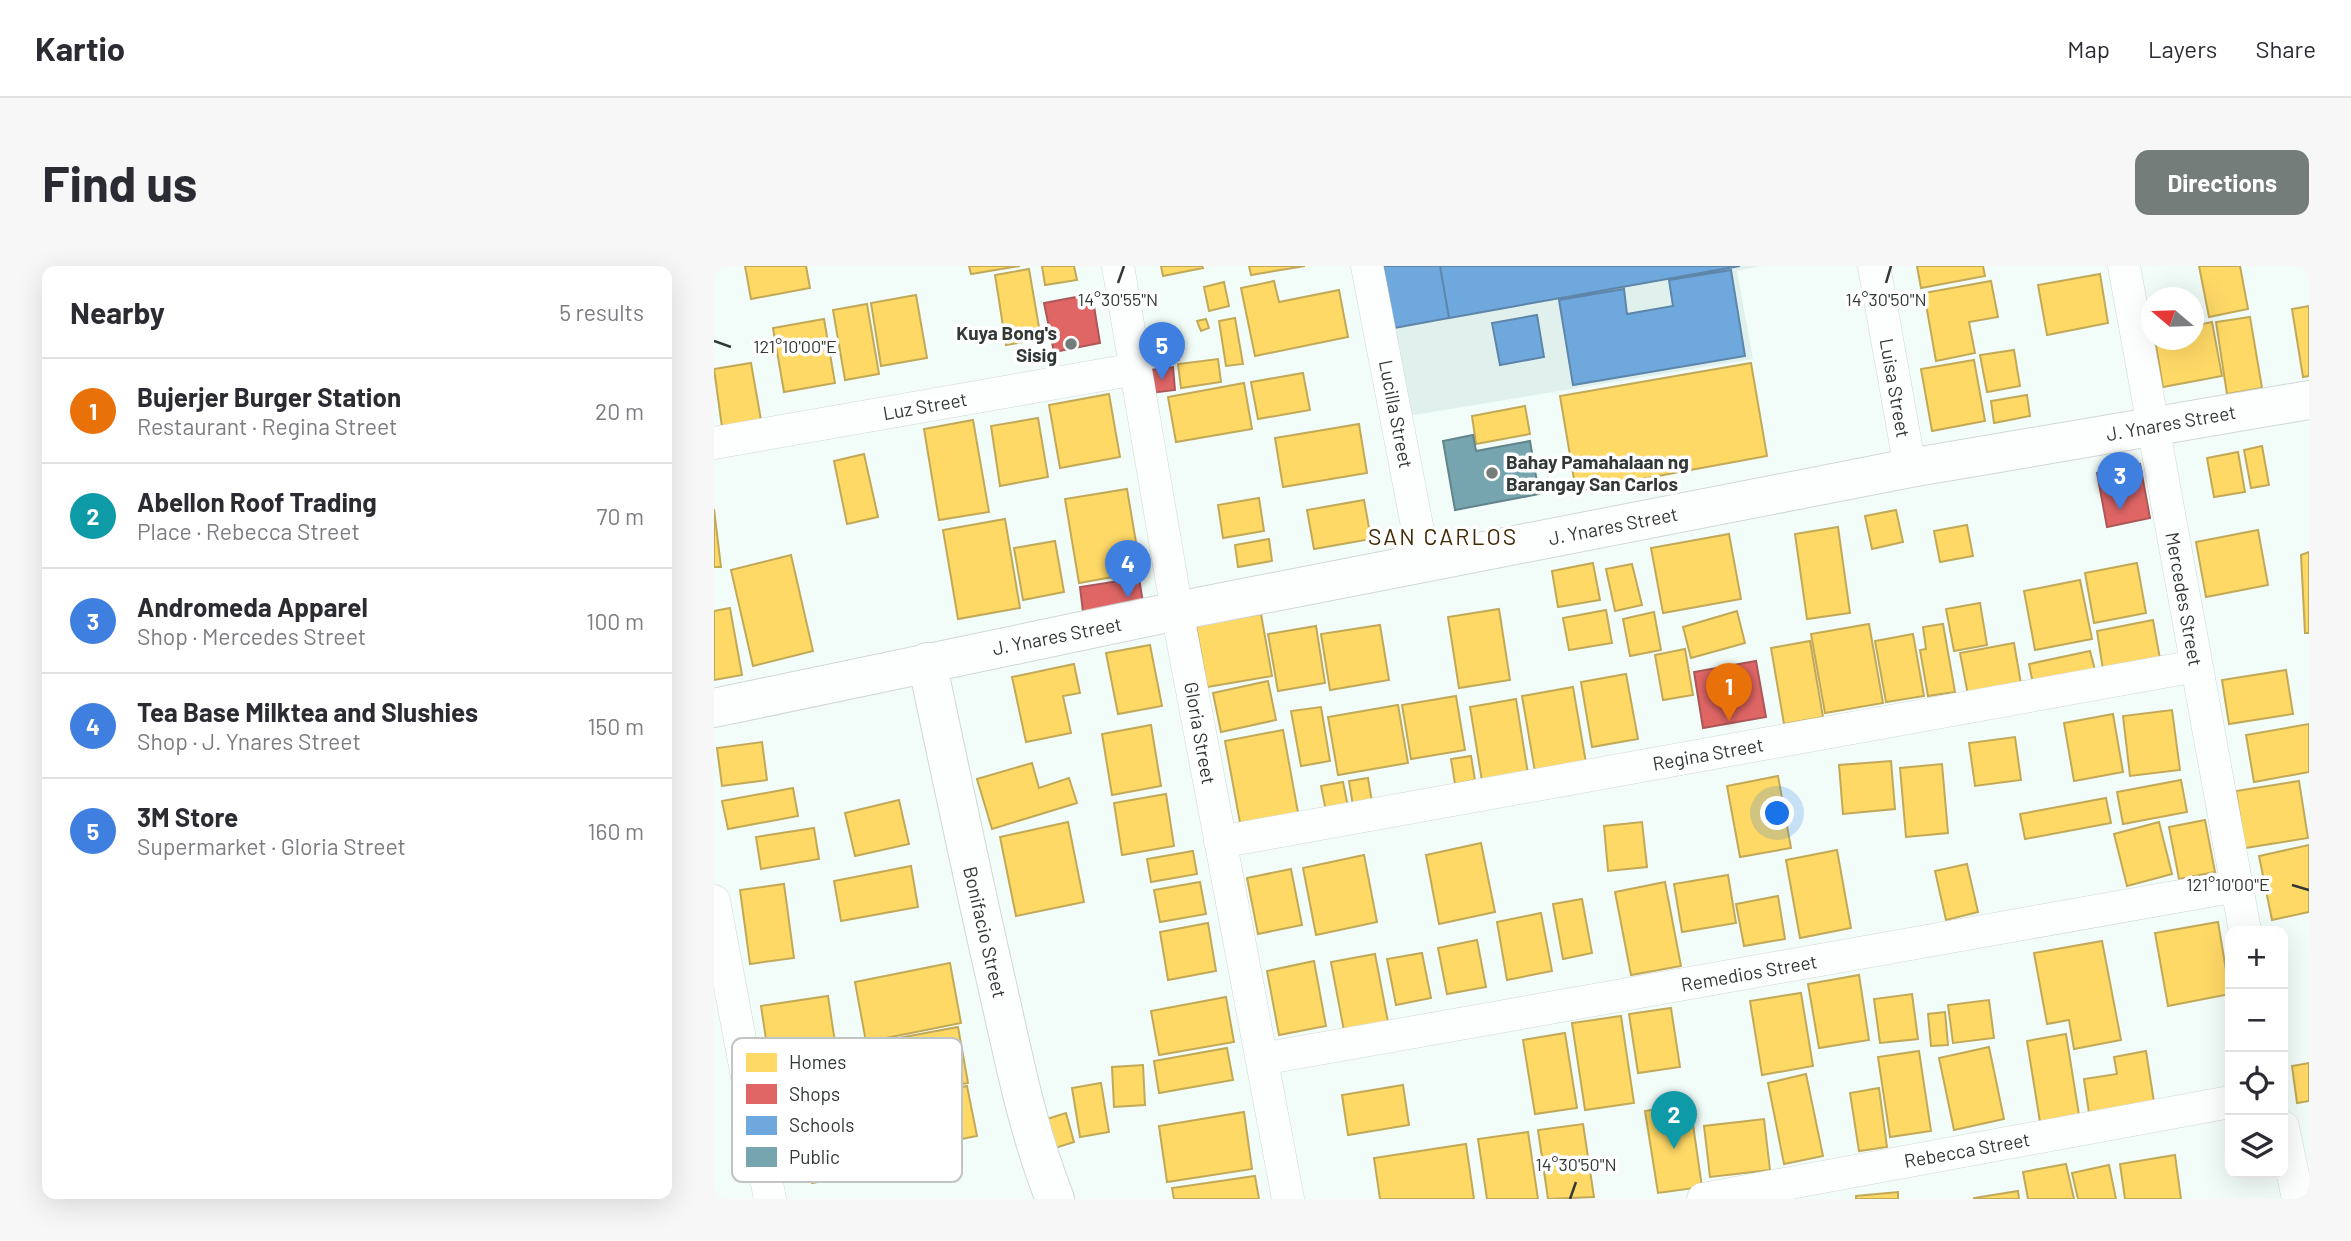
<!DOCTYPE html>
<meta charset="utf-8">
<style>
:root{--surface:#fff;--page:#f7f7f7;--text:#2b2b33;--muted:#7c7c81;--line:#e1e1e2;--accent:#757d7b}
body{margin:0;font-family:Barlow,sans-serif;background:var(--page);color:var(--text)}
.controls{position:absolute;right:21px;bottom:21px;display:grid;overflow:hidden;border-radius:14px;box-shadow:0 7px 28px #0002}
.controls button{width:63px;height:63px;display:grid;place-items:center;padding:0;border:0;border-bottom:2px solid var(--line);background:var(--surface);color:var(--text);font:35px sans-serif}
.compass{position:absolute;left:1427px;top:21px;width:63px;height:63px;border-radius:50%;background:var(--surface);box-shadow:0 7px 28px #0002;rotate:289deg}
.you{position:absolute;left:1064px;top:548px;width:24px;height:24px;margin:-18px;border:5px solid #fff;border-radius:50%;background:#1a73e8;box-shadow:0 0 0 10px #1a73e833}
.badge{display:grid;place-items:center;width:46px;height:46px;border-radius:50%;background:var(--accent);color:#fff;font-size:23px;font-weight:700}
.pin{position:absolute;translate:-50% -58px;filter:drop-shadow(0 2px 4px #0008)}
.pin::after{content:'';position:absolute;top:37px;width:24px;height:21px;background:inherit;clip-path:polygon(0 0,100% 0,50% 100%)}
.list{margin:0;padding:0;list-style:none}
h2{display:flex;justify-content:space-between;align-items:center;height:91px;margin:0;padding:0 28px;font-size:30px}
h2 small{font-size:23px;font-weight:400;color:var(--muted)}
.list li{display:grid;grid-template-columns:46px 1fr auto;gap:21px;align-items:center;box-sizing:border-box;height:105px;padding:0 28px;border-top:2px solid var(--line)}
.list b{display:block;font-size:26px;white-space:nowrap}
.list p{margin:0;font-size:23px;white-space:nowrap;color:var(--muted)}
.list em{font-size:23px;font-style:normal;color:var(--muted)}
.icon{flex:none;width:38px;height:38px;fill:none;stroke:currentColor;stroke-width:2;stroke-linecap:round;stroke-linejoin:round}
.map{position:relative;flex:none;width:1595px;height:933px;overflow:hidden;border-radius:14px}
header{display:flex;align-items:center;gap:42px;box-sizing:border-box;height:98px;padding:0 35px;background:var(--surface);border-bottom:2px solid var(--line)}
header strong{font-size:33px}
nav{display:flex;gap:38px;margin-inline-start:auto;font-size:24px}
.intro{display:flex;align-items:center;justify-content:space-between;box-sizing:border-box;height:168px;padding:0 42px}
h1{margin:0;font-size:49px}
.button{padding:18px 32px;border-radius:14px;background:var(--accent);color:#fff;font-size:24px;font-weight:700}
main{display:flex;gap:42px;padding:0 42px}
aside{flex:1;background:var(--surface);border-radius:14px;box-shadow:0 7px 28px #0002}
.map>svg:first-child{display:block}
</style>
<header>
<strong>Kartio</strong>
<nav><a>Map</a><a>Layers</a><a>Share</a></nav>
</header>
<div class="intro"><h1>Find us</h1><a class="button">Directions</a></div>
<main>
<aside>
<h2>Nearby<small>5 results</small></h2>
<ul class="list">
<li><span class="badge" style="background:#e8710a">1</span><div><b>Bujerjer Burger Station</b><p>Restaurant · Regina Street</p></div><em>20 m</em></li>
<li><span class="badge" style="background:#0f9aa8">2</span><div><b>Abellon Roof Trading</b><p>Place · Rebecca Street</p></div><em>70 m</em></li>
<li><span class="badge" style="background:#3f7fe0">3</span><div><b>Andromeda Apparel</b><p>Shop · Mercedes Street</p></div><em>100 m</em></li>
<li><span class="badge" style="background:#3f7fe0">4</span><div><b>Tea Base Milktea and Slushies</b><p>Shop · J. Ynares Street</p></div><em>150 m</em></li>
<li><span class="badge" style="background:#3f7fe0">5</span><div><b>3M Store</b><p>Supermarket · Gloria Street</p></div><em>160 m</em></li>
</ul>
</aside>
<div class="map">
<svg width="1595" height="933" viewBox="0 0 1595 933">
<rect width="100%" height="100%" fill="#f2fcf9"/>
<path fill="#e0f1ed" d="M666,0H1047L1023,5L1039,93L694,150Z"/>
<path fill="#ffd966" stroke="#c2a958" stroke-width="2" d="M31,0H92L96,22L37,33Z
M255,0H306L257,8Z
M328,0H360L363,14L331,19Z
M447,0H488L489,2L449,10Z
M535,0H591L537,9Z
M1203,0H1269L1271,10L1207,22Z
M1485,0H1526L1534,43L1495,51Z
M315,3L327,73L292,79L281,9Z
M1386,8L1394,57L1333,69L1324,19Z
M560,15L565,36L625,24L634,71L541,90L527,22Z
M1277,15L1284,51L1255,56L1261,87L1222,95L1210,27Z
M510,16L515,40L495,45L490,21Z
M202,29L213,92L167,100L157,37Z
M153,38L165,108L131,114L119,44Z
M1595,40V110L1589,111L1578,43Z
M1536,51L1548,122L1513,128L1502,56Z
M521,52L529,98L512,100L505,55Z
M110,53L121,117L70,126L59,62Z
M492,53L495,62L487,65L483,55Z
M1498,56L1508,110L1449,121L1441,74H1479V60Z
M461,74L465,94L442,98L438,79Z
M1300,84L1306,120L1273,126L1266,89Z
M504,93L507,116L467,122L464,98Z
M1260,94L1271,155L1218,165L1207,103Z
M37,97L47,154L8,161L0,103Z
M1037,97L1053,190L862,225L846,130Z
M589,107L596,144L544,153L537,116Z
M530,117L538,163L462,176L454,131Z
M395,128L406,191L346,202L335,139Z
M1313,129L1316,150L1280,157L1277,135Z
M811,140L816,168L762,178L758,150Z
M324,152L334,211L286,220L277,160Z
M259,154L275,246L225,254L210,163Z
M645,158L653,207L569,221L561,172Z
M1548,180L1555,219L1537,222L1530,184Z
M1524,186L1531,226L1500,231L1493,192Z
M150,188L164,251L133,258L120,195Z
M413,223L427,306L365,317L351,233Z
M545,232L550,265L509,272L504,239Z
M650,234L657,273L600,283L593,244Z
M0,243L7,301H0Z
M1182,244L1189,276L1158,283L1151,250Z
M291,253L306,342L244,353L229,264Z
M1253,259L1259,290L1226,296L1220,265Z
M1124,261L1136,347L1093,353L1081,268Z
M1544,264L1554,319L1492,331L1482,276Z
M1015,268L1027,333L949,347L937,282Z
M555,273L558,295L524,301L521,279Z
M341,275L350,326L309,334L300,282Z
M1595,286V367H1591L1587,289Z
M77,289L99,385L39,400L17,304Z
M879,297L886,334L844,341L838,305Z
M1423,297L1432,347L1380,357L1371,307Z
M918,298L928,339L901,345L892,303Z
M1366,314L1378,373L1321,384L1310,325Z
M1266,337L1273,379L1240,385L1232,343Z
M16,342L28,409L0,414V345Z
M785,343L796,414L745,422L734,351Z
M892,344L898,377L855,384L849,352Z
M1023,345L1031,377L977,392L969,361Z
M940,346L947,384L916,390L909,353Z
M547,348L558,410L493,421L482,359Z
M1439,354L1446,393L1389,404L1383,365Z
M1155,358L1169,437L1111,447L1097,368Z
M1229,358L1241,426L1214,430L1206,384L1212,383L1209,361Z
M666,359L675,414L616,424L607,368Z
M602,360L611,417L564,425L554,368Z
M1199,368L1210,430L1172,436L1161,375Z
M1096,375L1109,451L1070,458L1057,382Z
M1300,377L1307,418L1254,429L1246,387Z
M436,379L448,440L404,448L392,387Z
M971,383L979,429L949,434L941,389Z
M1376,385L1381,404L1319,418L1315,398Z
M360,398L366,427L349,430L357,467L312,476L298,411Z
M1572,404L1579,448L1515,458L1508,414Z
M912,408L924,473L878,481L867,416Z
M554,415L562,454L507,466L499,427Z
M859,421L872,497L821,506L808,430Z
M742,430L751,484L697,493L688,439Z
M802,433L814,508L768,515L756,441Z
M684,439L694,497L624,509L614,451Z
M607,441L616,495L587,500L577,445Z
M1458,444L1466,504L1416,510L1409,450Z
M1399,448L1409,506L1360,515L1350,457Z
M1595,458V506L1540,516L1532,469Z
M437,459L447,520L398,529L388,468Z
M569,464L585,552L527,562L511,475Z
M1301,471L1307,514L1261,520L1255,477Z
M48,476L53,514L8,520L3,482Z
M757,490L761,514L741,518L737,493Z
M1177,495L1181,543L1129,548L1125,499Z
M318,497L325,522L355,512L363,537L278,563L263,513Z
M1228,498L1234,567L1192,571L1186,502Z
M1064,510L1077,582L1026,591L1013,520Z
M654,512L658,536L639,540L635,515Z
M1467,514L1473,546L1409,558L1403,526Z
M1585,515L1594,572L1531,582L1522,525Z
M629,516L634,541L612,545L607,520Z
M79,522L84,550L14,563L8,535Z
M452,528L460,580L408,589L400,537Z
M1392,532L1397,557L1311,573L1306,548Z
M185,534L195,578L141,590L131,547Z
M1491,554L1501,606L1465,613L1455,561Z
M354,556L370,636L302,650L286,571Z
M928,556L933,601L894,605L890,560Z
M1445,556L1458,608L1413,620L1400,568Z
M100,562L105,593L47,603L42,571Z
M767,577L781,646L725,658L712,589Z
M1595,579V646L1558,654L1545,590Z
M1123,584L1137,662L1086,672L1072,594Z
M479,585L483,608L437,616L433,593Z
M650,589L663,656L602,669L589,602Z
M1253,598L1264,646L1232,654L1221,605Z
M197,600L204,641L127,655L120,615Z
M577,603L588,659L544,668L533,612Z
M1014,609L1022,657L968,666L960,618Z
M486,616L492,648L446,656L440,624Z
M951,616L967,700L917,709L901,626Z
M70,618L80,692L36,698L26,624Z
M1064,630L1071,673L1030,680L1022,638Z
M868,633L878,687L849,693L839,638Z
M827,647L838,705L793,714L783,656Z
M1504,656L1516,728L1454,740L1441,667Z
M494,657L502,705L454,714L446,666Z
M763,674L772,721L733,728L724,682Z
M1388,675L1407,774L1360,783L1355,754L1333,758L1320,687Z
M708,687L717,732L682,739L673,693Z
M661,688L674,756L630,765L617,696Z
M600,695L612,760L565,769L553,705Z
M236,697L247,757L152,776L141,716Z
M1145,709L1155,774L1105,782L1094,718Z
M1087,727L1099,800L1048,809L1036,735Z
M1198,728L1204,773L1166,777L1160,733Z
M114,730L122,783L55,793L47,740Z
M512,731L520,776L445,789L437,745Z
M1275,734L1280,772L1239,777L1234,739Z
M957,742L966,801L924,807L915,748Z
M1231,746L1234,779L1217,780L1214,748Z
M907,750L920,837L871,844L858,757Z
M244,761L254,817L173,831L163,776Z
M851,767L863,842L821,848L809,774Z
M1352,768L1365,849L1326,856L1313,775Z
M1275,781L1290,853L1240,864L1225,792Z
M513,782L519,814L445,827L440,795Z
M1205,785L1217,865L1176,871L1164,791Z
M1432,785L1440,836L1375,847L1370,813L1403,808L1400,791Z
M1595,797V835L1583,837L1578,800Z
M429,799L431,839L400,841L398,801Z
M1092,808L1109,890L1070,898L1054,817Z
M387,817L395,866L366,871L358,822Z
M689,819L695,859L634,869L628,829Z
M253,820L263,870L171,888L162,839Z
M1165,822L1173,881L1145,885L1136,827Z
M976,838L988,921L944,927L931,845Z
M149,839L161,905L98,917L85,851Z
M530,846L538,903L453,916L445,860Z
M352,847L360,876L341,882L333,853Z
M1050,853L1056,904L996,911L990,860Z
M869,858L880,931L834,933L824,864Z
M814,866L824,933H773L764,873Z
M752,878L760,933H666L660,892Z
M1461,889L1467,933H1411L1406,898Z
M1352,898L1360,933H1314L1309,906Z
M1395,899L1402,933H1364L1358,907Z
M541,910L545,933H460L458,922Z
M1304,925L1305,933H1260V932Z
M1184,926V933H1142V930Z"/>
<path fill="#e06666" stroke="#ac5858" stroke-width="2" d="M378,28L386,77L340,86L330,37Z
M459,101L461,124L437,127L435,104Z
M1426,198L1436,252L1393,261L1383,207Z
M425,312L429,337L369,346L366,321Z
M1042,395L1052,451L989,462L980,406Z"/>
<path fill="#6fa8dc" stroke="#5d86aa" stroke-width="2" d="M669,0H726L735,52L680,62Z
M726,0H1026L735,52Z
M1017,4L1031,90L859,119L845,34L910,23L913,48L959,40L955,14Z
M823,49L830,91L786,99L778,57Z"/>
<path fill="#76a5af" stroke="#62848b" stroke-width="2" d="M759,169L762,185L816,175L825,228L741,244L729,175Z"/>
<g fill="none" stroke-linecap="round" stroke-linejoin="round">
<g stroke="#d1d8d6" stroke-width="33">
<path id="minor" d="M404,0L463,345L574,933
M653,0L710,296
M1160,0L1196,202
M1410,0L1531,665
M0,177L422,103
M506,576L1482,400
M0,635L56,933
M548,793L1523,620
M1569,861L1584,933
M989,933L1516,836"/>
</g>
<g stroke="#d1d8d6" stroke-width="40">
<path id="tertiary" d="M213,396C236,505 259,614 284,723C300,793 314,866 341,933
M0,442L463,345L1196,202L1595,134"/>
</g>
<use href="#minor" stroke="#fdfffe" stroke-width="32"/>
<use href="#tertiary" stroke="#fdfffe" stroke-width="38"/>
</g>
<path fill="none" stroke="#323837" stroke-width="2.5" d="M404,17L410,0M1172,17L1177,0M0,75L17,81M1578,619L1595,624M856,933L862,916"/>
<g fill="#757d7b" stroke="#fff" stroke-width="2.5">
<circle cx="357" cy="78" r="7"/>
<circle cx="778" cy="207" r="7"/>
</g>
<g text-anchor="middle" stroke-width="7" stroke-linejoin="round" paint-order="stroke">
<g font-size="19" font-weight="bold" fill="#323837" stroke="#fff" text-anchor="end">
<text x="343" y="74">Kuya Bong's<tspan x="343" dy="22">Sisig</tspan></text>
<text x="792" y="203" text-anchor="start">Bahay Pamahalaan ng<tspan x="792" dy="22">Barangay San Carlos</tspan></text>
</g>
<g font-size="19" fill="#323837" stroke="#fff">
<text transform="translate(1181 122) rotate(80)" y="7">Luisa Street</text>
<text transform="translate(211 140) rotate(-10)" y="7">Luz Street</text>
<text transform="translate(682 148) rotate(79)" y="7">Lucilla Street</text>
<text transform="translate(1457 157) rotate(-10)" y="7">J. Ynares Street</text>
<text transform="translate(899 260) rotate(-11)" y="7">J. Ynares Street</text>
<text transform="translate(1470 333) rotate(80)" y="7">Mercedes Street</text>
<text transform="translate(343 370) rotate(-11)" y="7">J. Ynares Street</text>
<text transform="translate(486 467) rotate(80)" y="7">Gloria Street</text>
<text transform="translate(994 488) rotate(-10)" y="7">Regina Street</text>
<text transform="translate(271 666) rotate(77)" y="7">Bonifacio Street</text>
<text transform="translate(1035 707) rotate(-10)" y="7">Remedios Street</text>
<text transform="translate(1253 884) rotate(-10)" y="7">Rebecca Street</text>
</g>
<g font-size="23" letter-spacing="2" fill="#412a05" stroke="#fff">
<text x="729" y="279">SAN CARLOS</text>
</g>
</g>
<rect x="18" y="772" width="230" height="144" rx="10" fill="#fff" stroke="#c2c3c3" stroke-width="2"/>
<rect x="32" y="787" width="31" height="19" fill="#ffd966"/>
<rect x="32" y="818" width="31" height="20" fill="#e06666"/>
<rect x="32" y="850" width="31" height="19" fill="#6fa8dc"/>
<rect x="32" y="881" width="31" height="20" fill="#76a5af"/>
<g font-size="19" fill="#323837">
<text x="75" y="803">Homes</text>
<text x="75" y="835">Shops</text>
<text x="75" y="866">Schools</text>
<text x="75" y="898">Public</text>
</g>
<g font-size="18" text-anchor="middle" fill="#323837" stroke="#fff" stroke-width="7" stroke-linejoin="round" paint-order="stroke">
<text x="404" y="40">14°30'55"N</text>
<text x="1172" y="40">14°30'50"N</text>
<text x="81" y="87">121°10'00"E</text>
<text x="1514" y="625">121°10'00"E</text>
<text x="862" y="905">14°30'50"N</text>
</g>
</svg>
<div class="controls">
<button>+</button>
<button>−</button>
<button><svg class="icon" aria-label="locate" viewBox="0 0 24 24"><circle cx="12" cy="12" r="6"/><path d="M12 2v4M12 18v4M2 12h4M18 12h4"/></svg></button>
<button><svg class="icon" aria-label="layers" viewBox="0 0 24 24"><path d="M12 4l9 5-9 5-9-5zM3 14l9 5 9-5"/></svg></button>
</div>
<svg class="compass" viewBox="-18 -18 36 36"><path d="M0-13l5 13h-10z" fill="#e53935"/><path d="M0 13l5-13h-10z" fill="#7c7c81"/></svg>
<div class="you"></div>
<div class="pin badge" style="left:1015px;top:455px;background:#e8710a">1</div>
<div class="pin badge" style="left:960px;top:883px;background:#0f9aa8">2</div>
<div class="pin badge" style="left:1406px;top:244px;background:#3f7fe0">3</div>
<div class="pin badge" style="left:414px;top:332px;background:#3f7fe0">4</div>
<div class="pin badge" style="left:448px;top:114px;background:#3f7fe0">5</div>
</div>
</main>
